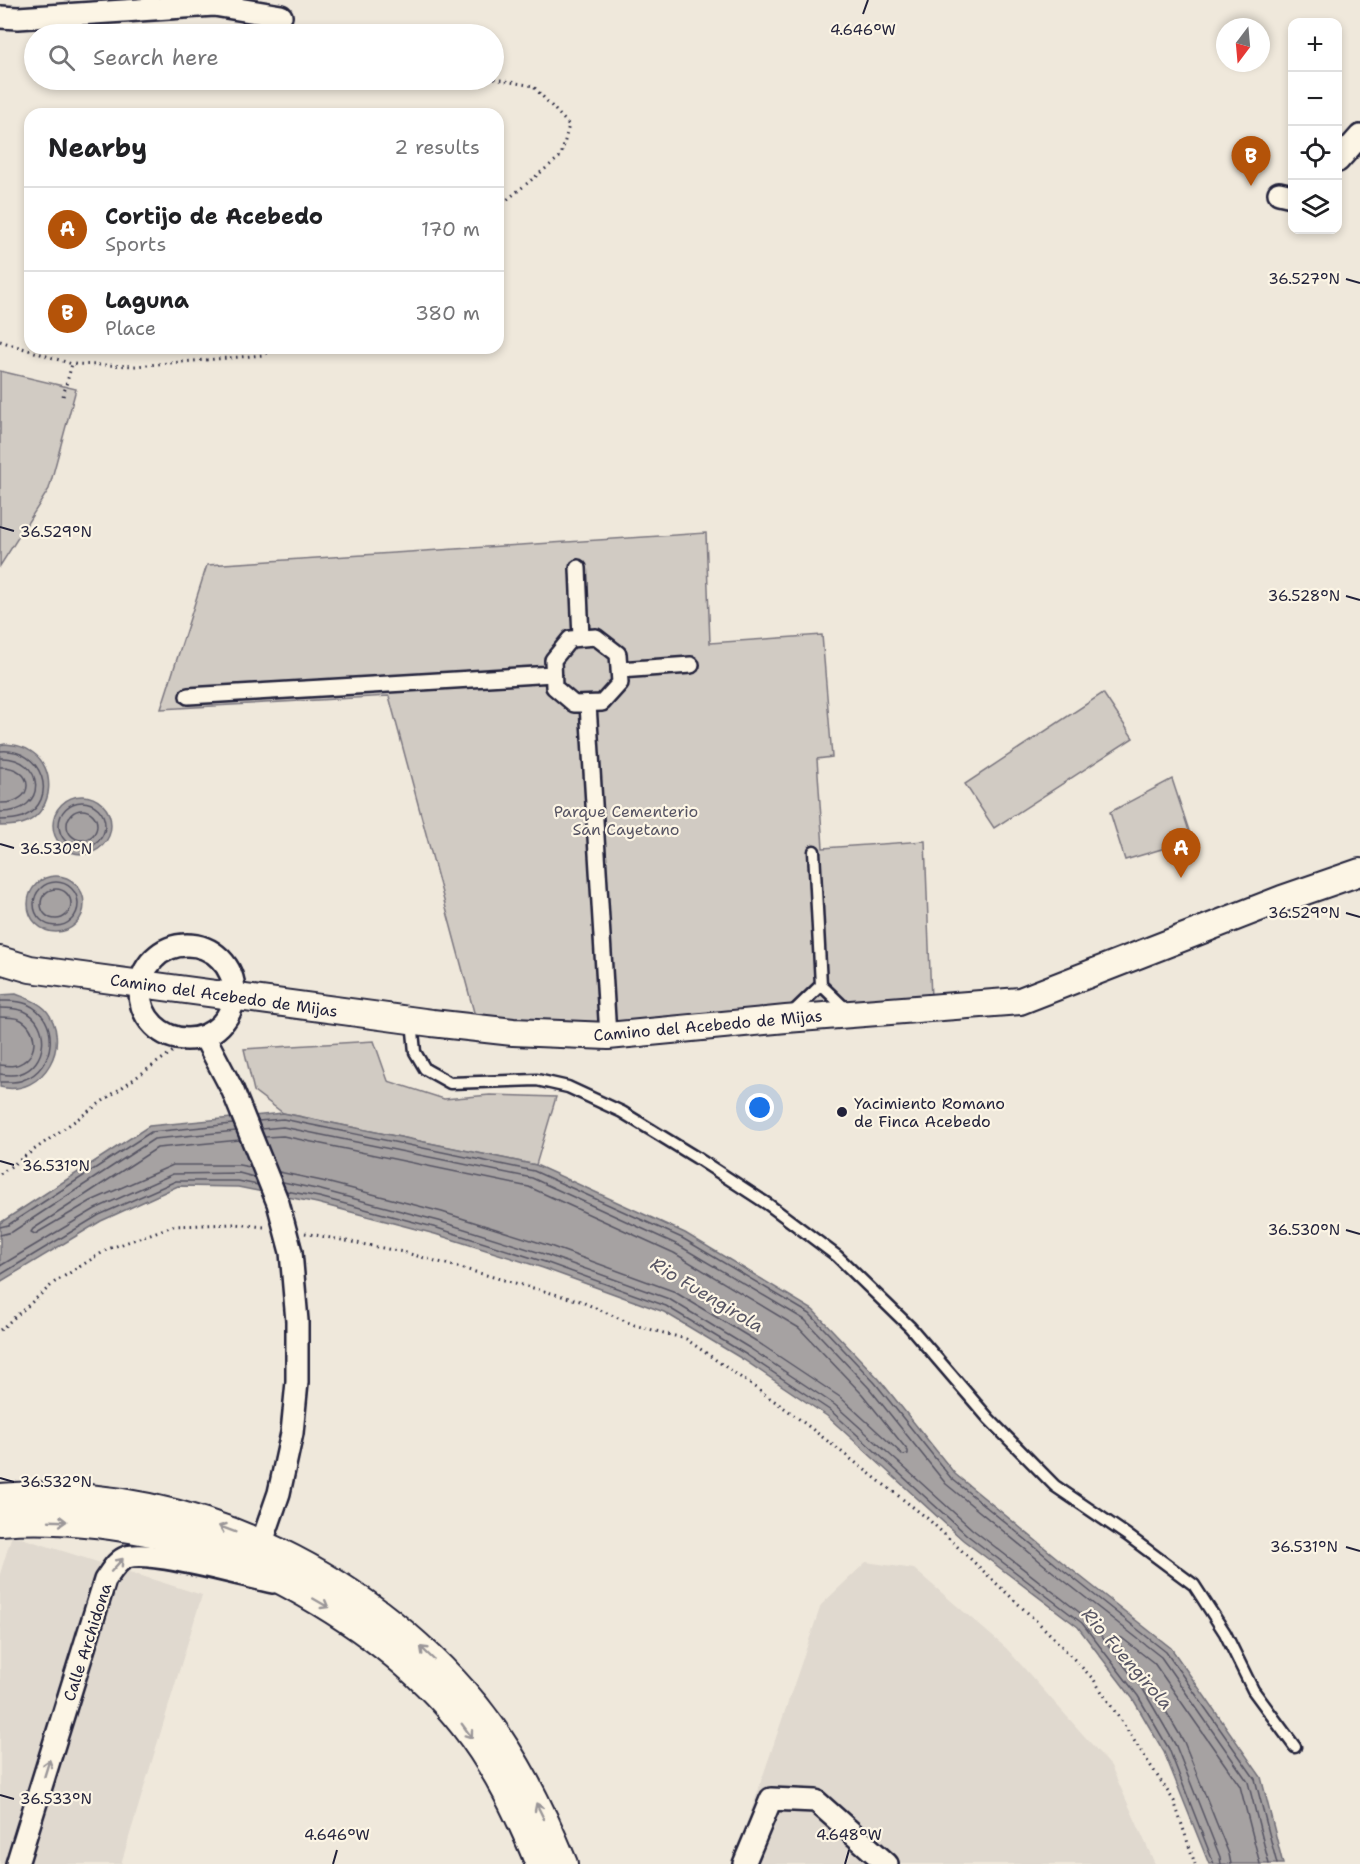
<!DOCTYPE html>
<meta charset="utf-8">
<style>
:root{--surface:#fff;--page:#f6f6f6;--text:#202124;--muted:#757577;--line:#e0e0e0;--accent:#b45309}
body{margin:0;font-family:"Shantell Sans",sans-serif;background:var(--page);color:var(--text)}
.controls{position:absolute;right:18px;top:18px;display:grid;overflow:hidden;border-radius:12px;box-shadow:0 3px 9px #0003}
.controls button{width:54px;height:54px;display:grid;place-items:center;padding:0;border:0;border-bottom:2px solid var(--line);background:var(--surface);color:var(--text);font:30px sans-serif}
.compass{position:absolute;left:1216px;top:18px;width:54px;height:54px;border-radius:50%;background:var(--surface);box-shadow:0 3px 9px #0003;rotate:196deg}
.you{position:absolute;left:760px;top:1108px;width:21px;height:21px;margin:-15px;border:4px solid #fff;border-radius:50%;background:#1a73e8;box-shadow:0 0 0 9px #1a73e833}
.badge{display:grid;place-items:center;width:39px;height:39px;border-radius:50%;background:var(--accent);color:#fff;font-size:20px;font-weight:700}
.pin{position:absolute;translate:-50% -50px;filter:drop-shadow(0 2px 3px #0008)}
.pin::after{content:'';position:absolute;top:32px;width:21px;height:18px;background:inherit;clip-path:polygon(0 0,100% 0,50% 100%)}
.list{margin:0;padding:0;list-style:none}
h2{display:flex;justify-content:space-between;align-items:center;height:78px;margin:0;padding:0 24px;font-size:26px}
h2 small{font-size:20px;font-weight:400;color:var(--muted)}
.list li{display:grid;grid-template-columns:39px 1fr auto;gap:18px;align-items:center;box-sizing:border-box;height:84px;padding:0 24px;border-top:2px solid var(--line)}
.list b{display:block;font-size:22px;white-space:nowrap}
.list p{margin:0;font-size:20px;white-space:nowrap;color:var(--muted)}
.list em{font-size:20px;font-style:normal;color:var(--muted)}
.icon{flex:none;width:33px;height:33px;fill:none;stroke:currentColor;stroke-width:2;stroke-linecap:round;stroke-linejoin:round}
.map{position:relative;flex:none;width:1360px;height:1864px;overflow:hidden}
.search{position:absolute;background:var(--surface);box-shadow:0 3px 9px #0003;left:24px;top:24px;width:480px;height:66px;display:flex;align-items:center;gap:15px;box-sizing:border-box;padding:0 21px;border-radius:33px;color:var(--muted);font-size:22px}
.panel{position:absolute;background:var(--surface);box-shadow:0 3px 9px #0003;left:24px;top:108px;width:480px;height:246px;border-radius:18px}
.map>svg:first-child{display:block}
</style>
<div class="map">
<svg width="1360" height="1864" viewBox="0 0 1360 1864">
<rect width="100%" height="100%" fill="#efe8db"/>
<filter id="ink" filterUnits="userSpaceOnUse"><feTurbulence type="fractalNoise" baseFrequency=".0167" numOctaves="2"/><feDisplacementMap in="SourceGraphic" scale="12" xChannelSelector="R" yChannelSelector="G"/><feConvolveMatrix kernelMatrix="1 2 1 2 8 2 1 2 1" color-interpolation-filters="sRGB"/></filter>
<g filter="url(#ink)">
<path fill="#e0d9cf" d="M12,1535L202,1595L121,1864H0V1574Z
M866,1562L914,1569L1006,1648L1111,1766L1155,1864H733L821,1605Z"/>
<path fill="#d1cbc3" stroke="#7a767f" stroke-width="1.5" d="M0,371L76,389L49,489L0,566Z
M706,533L710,643L822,635L832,757L817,759L823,848L925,841L931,999L604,1026L475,1016L389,696L161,709L207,565Z
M1103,693L1133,738L994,828L965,784Z
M1172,779L1192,840L1125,860L1110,812Z
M374,1041L388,1081L444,1099L490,1095L556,1097L536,1165L283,1113L254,1091L244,1049Z"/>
<path fill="#a6a2a2" stroke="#716f79" stroke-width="1.5" d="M5,744C15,745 24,746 32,752C56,768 54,809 27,822C19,826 9,826 0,826V745Z
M53 825a29 29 0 1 1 58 0a29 29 0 1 1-58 0Z
M28 904a28 28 0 1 1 56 0a28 28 0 1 1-56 0Z
M16,994C26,998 37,1001 45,1009C74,1042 44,1098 0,1087V995Z
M283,1113L536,1165L685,1233L813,1310L879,1379L955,1474L1062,1562L1171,1648L1261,1777L1283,1864H1209L1164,1752L1133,1699L1078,1627L963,1540L827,1416L744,1360L664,1312L543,1268L435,1234L317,1203L238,1187L178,1186L101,1221L0,1282V1223L149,1126Z"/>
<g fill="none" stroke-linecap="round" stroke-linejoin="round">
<path stroke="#575564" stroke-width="1.5" d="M0,751C43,747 60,801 23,817C15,820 8,820 0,820
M0,758C45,756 50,813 0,812
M0,767C35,766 37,804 0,803
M59 825a23 23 0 1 1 46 0a23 23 0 1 1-46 0Z
M67 825a15 15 0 1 1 30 0a15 15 0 1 1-30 0Z
M34 904a22 22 0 1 1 44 0a22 22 0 1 1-44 0Z
M41 904a15 15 0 1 1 30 0a15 15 0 1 1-30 0Z
M0,1001C10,1001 18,1000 27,1004C61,1019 56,1069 23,1080C16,1083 7,1082 0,1082
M0,1008C8,1008 16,1008 24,1011C51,1023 48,1066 19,1074C13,1076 6,1075 0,1074
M0,1017C6,1017 13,1017 19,1019C36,1026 40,1052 23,1062C16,1067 8,1066 0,1065
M258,1121L283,1119L534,1171L682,1238L810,1314L875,1383L951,1478L1058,1566L1166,1652L1255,1779L1277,1864
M261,1129L283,1127L532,1178L678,1245L805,1320L869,1388L946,1484L1053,1572L1161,1657L1248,1782L1269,1864
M265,1137L283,1136L529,1187L674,1253L799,1328L862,1394L908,1451V1454L903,1455L840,1397L756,1341L673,1291L550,1246L442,1212L322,1181L279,1172
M240,1140L157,1148L33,1229L31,1232L35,1234L91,1201L173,1165H239L250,1167
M283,1182L321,1190L439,1221L547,1255L669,1299L751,1349L835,1405L972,1529L1088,1619L1144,1691L1176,1746L1220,1857L1221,1864
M286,1191L319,1197L437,1228L545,1262L666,1306L747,1355L831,1411L967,1535L1082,1623L1138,1696L1169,1749L1214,1864
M0,1227L8,1225L151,1132L233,1124
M0,1235L12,1232L154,1139L236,1131
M0,1266L95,1209L173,1174L239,1173L254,1177
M0,1275L99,1215L176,1181H238L258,1185
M1231,1864L1229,1854L1184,1742L1151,1686L1117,1642L1119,1637L1122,1638L1154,1663L1240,1786L1260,1864"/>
<g stroke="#22223b" stroke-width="15">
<path id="service" d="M814,851L821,985L849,1012
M791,1014L821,985
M412,1021L415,1052L425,1069L450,1083L537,1080L568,1087L622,1112L697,1158L769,1205L837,1256L910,1327L989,1419L1055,1486L1127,1535L1194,1585L1225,1633L1253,1690L1295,1747"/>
</g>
<g stroke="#22223b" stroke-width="20">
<path id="pedestrian" d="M578,568L581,638
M596,637L618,654L620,683L602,703L574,704L554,687L553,660L570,639Z
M619,670L691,665
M188,696L553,674
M588,704L608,1036"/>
</g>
<g stroke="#22223b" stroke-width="26">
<path id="minor" d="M0,17L18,18L214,5L281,16
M1338,161L1360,136
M1279,193L1292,196
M140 992a47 47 0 1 1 94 0a47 47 0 1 1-94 0Z
M204,1036L233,1091L278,1203L291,1252L297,1321V1382L292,1433L279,1493L262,1542
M17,1864L105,1580C111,1572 117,1560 127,1557C150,1549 244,1576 273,1582
M744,1864L771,1799L816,1801L887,1864"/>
</g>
<g stroke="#22223b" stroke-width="30">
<path id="tertiary" d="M0,960L30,969L432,1023L513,1032L608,1036L786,1019L1020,1001L1282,899L1360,872
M0,1497C182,1484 360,1566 476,1706C514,1753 541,1808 564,1864
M0,1522C57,1517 111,1524 166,1536C179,1539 193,1541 206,1546C230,1554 254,1566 276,1578C347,1615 414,1662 463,1725C496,1767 519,1815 539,1864"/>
</g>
<path stroke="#22223b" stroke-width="3" stroke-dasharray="1.5 4.5" stroke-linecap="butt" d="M297,26L311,34
M494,79L533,86L569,125L561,156L498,207
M0,341L72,364L135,366L263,355L279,348
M63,396L72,364
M0,1174L186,1042
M305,1233L403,1252L580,1301L634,1325L686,1339L790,1412L927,1518L1047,1631L1094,1680L1174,1801L1195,1864
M0,1330L55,1282L108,1249L173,1226L235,1224L265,1227"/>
<use href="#service" stroke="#fcf5e5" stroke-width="10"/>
<use href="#pedestrian" stroke="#fcf5e5" stroke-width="15"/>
<use href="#minor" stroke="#fcf5e5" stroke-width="21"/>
<use href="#tertiary" stroke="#fcf5e5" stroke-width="26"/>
</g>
<defs><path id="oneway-shaft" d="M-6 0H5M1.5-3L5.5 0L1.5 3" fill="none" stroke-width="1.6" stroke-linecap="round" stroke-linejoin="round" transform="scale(1.5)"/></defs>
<g stroke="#9a9698">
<use href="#oneway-shaft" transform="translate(58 1521) rotate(2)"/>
<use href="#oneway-shaft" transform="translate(227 1529) rotate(-159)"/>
<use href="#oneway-shaft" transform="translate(117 1565) rotate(-48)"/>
<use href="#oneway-shaft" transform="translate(321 1603) rotate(30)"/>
<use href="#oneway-shaft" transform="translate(427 1653) rotate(-136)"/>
<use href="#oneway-shaft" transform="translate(467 1731) rotate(54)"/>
<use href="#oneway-shaft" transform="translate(47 1768) rotate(-73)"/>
<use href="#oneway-shaft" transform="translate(540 1811) rotate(-116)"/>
</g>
</g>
<path fill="none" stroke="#22223b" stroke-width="2" d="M863,14L868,0M1346,279L1360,283M0,527L14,531M1346,596L1360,600M0,844L14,848M1346,913L1360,917M0,1161L14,1165M1346,1230L1360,1234M0,1478L14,1482M1346,1547L1360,1551M0,1795L14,1799M333,1864L337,1850M845,1864L849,1850"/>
<circle fill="#22223b" stroke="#fcf5e5" stroke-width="2" cx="842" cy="1112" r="6"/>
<g text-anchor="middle" stroke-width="4.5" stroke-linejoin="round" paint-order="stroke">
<g font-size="16" fill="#575564" stroke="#fcf5e5">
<text x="626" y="817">Parque Cementerio<tspan x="626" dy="18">San Cayetano</tspan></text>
</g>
<g font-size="16" fill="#22223b" stroke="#fcf5e5">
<text transform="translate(224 995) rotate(8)" y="6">Camino del Acebedo de Mijas</text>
<text transform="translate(708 1025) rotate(-5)" y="6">Camino del Acebedo de Mijas</text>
<text transform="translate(87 1642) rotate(-72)" y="6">Calle Archidona</text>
</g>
<g font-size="16" fill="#22223b" stroke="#fcf5e5" text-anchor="start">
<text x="854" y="1109">Yacimiento Romano<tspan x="854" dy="18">de Finca Acebedo</tspan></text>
</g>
<g font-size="18" font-style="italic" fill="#575564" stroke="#fcf5e5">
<text transform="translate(707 1295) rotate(31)" y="6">Rio Fuengirola</text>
<text transform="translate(1127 1659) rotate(49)" y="6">Rio Fuengirola</text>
</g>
</g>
<g font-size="15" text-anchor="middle" fill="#22223b" stroke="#fcf5e5" stroke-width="4.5" stroke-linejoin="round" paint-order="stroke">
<text x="863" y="35">4.646°W</text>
<text x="1304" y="284">36.527°N</text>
<text x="56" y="537">36.529°N</text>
<text x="1304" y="601">36.528°N</text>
<text x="56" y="854">36.530°N</text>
<text x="1304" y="918">36.529°N</text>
<text x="56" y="1171">36.531°N</text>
<text x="1304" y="1235">36.530°N</text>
<text x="56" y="1487">36.532°N</text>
<text x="1304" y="1552">36.531°N</text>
<text x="56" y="1804">36.533°N</text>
<text x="337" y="1840">4.646°W</text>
<text x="849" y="1840">4.648°W</text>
</g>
</svg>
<div class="controls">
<button>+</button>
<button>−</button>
<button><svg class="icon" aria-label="locate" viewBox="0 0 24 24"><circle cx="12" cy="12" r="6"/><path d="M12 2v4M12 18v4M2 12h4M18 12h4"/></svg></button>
<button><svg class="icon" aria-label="layers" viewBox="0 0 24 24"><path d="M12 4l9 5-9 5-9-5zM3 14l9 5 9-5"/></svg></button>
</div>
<svg class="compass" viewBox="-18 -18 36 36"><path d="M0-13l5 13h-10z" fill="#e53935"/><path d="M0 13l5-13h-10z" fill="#757577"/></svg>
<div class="you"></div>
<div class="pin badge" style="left:1181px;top:878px">A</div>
<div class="pin badge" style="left:1251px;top:186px">B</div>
<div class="search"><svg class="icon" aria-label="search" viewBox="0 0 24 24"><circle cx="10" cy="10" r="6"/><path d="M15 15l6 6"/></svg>Search here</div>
<section class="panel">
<h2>Nearby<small>2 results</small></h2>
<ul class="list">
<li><span class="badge">A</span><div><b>Cortijo de Acebedo</b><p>Sports</p></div><em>170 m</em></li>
<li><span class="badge">B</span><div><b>Laguna</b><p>Place</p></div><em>380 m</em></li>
</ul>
</section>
</div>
